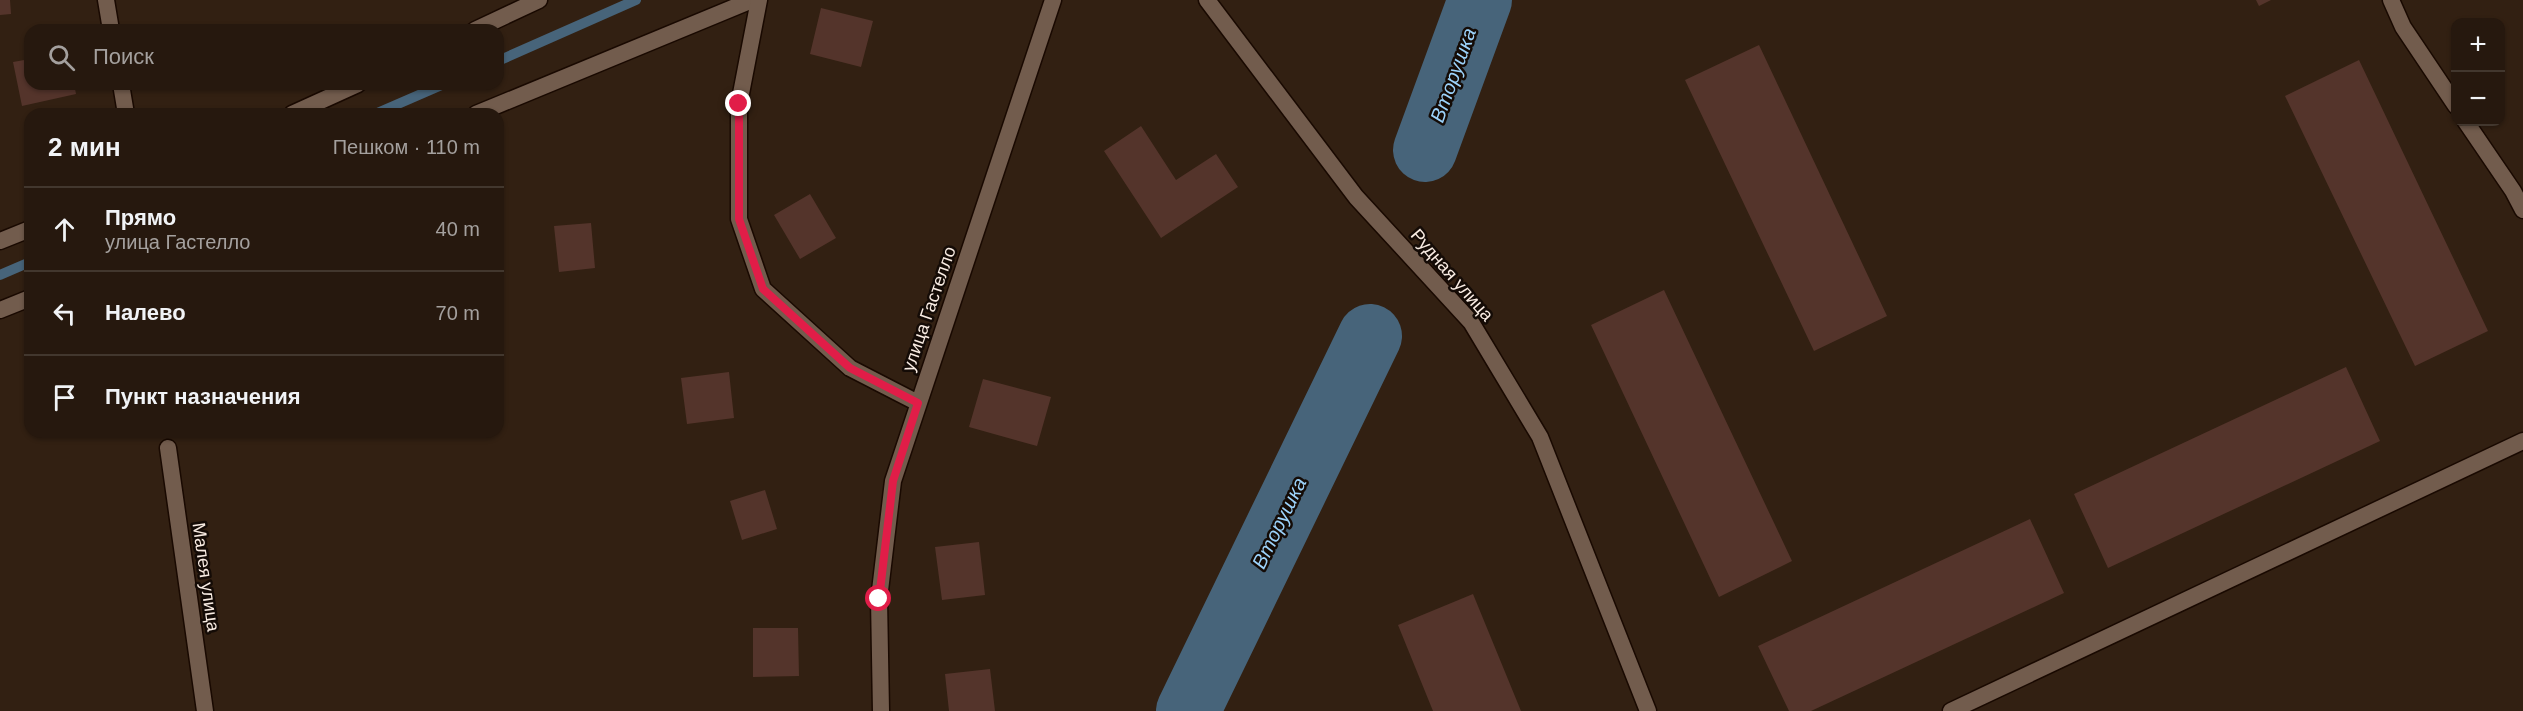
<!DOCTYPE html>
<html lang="ru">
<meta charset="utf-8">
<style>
:root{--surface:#26180e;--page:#32251c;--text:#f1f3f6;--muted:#a4a09e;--line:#42372e}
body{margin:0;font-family:Arial,sans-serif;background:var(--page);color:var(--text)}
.controls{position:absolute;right:18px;top:18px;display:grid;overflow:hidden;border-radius:12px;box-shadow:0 2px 4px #0004}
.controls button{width:54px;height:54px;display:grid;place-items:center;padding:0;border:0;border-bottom:2px solid var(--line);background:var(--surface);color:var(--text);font:30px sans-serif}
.stop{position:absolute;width:18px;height:18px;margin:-14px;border:4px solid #e11d48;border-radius:50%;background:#fff}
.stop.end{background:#e11d48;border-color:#fff;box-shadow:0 2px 6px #0008}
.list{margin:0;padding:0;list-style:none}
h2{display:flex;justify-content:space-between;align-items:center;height:78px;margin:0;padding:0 24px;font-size:26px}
h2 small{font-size:20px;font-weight:400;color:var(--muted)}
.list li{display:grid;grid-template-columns:39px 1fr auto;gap:18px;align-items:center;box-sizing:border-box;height:84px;padding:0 24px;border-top:2px solid var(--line)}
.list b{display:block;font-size:22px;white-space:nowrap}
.list p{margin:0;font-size:20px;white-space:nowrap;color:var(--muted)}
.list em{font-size:20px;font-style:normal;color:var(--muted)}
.icon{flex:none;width:33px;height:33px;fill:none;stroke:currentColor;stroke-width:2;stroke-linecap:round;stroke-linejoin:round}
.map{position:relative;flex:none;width:2523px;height:711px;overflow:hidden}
.search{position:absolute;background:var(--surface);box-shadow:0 2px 4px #0004;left:24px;top:24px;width:480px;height:66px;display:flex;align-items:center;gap:15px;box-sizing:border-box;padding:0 21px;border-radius:18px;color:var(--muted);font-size:22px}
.panel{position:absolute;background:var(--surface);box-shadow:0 2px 4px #0004;left:24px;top:108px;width:480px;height:330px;border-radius:18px}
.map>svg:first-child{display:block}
</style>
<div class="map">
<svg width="2523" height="711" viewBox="0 0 2523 711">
<rect width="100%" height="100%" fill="#322012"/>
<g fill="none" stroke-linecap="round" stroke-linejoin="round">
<path stroke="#47647a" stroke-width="10" d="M498,61L636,0
M375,114L444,84
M0,275L30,262"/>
<path stroke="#47647a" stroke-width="64" d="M1425,150L1480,0
M1188,711L1370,336"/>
</g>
<path fill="#54342b" d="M0,0H10L11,14L0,15Z
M2256,0H2271L2259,6Z
M821,8L873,21L861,67L810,54Z
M1759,45L1887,316L1814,351L1685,80Z
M30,59V84H74L76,94L22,106L13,62Z
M2359,60L2488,331L2415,366L2285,96Z
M1141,126L1176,180L1216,154L1238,187L1161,238L1104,151Z
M810,194L836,238L800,259L774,215Z
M591,223L595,268L559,272L554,226Z
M1664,290L1792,561L1719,597L1591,325Z
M2346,367L2380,441L2108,568L2074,494Z
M729,372L734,418L687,424L681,378Z
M983,379L1051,397L1037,446L969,427Z
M765,490L777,529L742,540L730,501Z
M2030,519L2064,593L1811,711H1789L1758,646Z
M979,542L985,595L942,600L935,547Z
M1473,594L1521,711H1433L1398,625Z
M753,628H798L799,676L753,677Z
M990,669L995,711H949L945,674Z"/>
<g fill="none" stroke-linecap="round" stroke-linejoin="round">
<g stroke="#190901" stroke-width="19">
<path id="service" d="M2391,0L2403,27L2456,106
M475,30L539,0
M292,114L358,84
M476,114L752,0
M2466,122L2513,191L2523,210
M0,241L30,229
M0,310L30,298
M1951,711L2523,441"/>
</g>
<g stroke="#190901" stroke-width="19">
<path id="minor" d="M106,0L111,30
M759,0L739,104V219L763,289L850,368L918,403
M1207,0L1356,197L1471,322L1540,437L1648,711
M121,84L126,114
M168,448L205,711
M881,711L879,599L893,481L1053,0"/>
</g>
<use href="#service" stroke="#725c4d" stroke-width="16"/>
<use href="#minor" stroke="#725c4d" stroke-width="16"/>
</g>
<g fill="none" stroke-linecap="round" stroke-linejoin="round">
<path stroke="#e11d48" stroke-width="8" d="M739,104V219L763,289L850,368L918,403L893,481L879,599"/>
</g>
<g text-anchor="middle" stroke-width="5" stroke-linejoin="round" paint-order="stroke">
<g font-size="18" fill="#f9ece3" stroke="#140b06">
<text transform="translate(1452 275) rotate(49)" y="6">Рудная улица</text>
<text transform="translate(929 309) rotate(-71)" y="6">улица Гастелло</text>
<text transform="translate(206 577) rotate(82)" y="6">Малея улица</text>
</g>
<g font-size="20" font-style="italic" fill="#9cd2fa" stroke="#140b06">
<text transform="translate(1453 75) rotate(-70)" y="7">Вторушка</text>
<text transform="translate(1279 523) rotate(-64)" y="7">Вторушка</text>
</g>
</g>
</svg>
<div class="controls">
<button>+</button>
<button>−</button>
</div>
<div class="stop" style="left:879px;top:599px"></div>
<div class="stop end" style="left:739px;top:104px"></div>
<div class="search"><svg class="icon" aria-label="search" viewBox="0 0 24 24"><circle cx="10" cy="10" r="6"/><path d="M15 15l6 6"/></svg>Поиск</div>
<section class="panel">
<h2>2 мин<small>Пешком · 110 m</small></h2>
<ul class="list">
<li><svg class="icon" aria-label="ahead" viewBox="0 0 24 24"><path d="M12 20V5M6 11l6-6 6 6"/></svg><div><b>Прямо</b><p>улица Гастелло</p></div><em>40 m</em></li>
<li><svg class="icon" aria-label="left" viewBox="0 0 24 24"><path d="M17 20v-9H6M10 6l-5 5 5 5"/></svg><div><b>Налево</b></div><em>70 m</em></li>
<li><svg class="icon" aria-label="arrive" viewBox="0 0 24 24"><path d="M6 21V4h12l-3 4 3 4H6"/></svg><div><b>Пункт назначения</b></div></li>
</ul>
</section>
</div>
